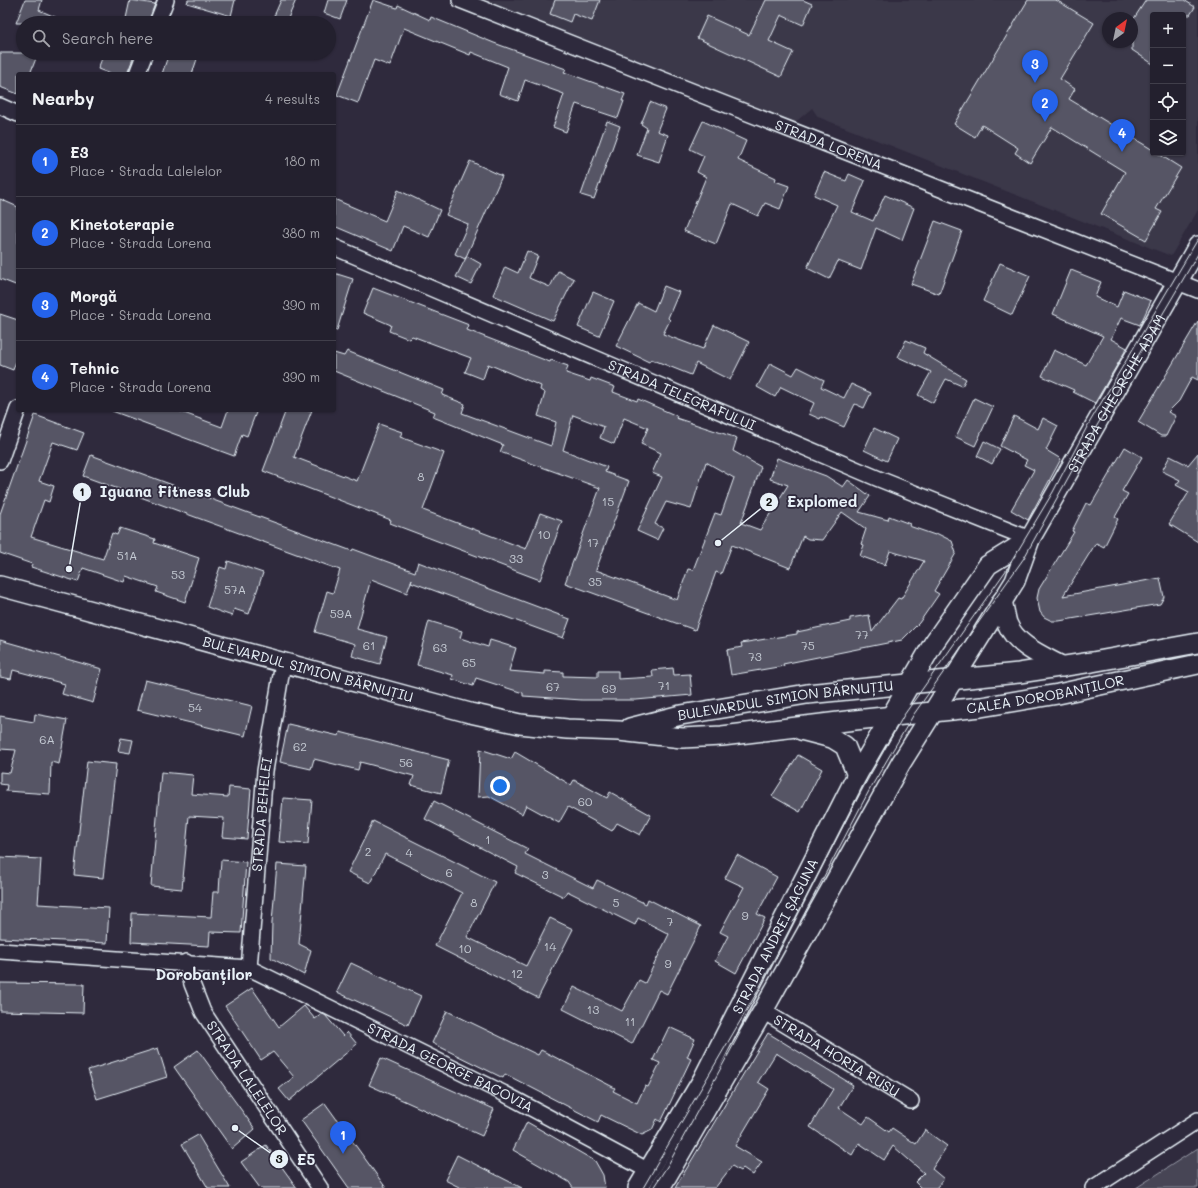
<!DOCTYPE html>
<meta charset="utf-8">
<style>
:root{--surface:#23202e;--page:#2b2836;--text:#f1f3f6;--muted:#a3a3aa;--line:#403e4a;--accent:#2563eb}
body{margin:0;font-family:Mali,sans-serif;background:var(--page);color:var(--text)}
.controls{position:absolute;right:12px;top:12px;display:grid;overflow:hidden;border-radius:4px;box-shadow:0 1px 3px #0004}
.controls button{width:36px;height:36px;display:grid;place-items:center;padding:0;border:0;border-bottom:1px solid var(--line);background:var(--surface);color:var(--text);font:20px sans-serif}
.compass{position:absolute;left:1102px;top:12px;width:36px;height:36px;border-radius:50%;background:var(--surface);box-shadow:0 1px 3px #0004;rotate:33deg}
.you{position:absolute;left:500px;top:786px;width:14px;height:14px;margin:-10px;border:3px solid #fff;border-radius:50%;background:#1a73e8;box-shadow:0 0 0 6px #1a73e833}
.badge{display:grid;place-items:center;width:26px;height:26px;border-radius:50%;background:var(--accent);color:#fff;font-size:13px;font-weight:700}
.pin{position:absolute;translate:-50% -33px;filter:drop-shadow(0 1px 2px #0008)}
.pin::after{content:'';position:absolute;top:21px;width:14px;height:12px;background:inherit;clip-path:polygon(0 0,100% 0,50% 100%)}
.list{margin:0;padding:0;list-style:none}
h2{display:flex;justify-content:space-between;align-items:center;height:52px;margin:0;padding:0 16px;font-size:17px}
h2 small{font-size:13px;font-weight:400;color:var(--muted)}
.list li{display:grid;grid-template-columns:26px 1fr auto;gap:12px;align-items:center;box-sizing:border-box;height:72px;padding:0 16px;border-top:1px solid var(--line)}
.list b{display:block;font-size:15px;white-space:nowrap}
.list p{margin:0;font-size:13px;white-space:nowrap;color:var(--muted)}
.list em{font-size:13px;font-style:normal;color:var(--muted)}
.icon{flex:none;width:22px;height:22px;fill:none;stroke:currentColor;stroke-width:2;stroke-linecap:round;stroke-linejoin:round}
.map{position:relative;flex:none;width:1198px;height:1188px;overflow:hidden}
.search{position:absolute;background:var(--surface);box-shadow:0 1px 3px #0004;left:16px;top:16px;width:320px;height:44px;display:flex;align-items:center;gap:10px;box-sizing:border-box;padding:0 14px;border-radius:22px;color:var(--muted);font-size:15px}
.panel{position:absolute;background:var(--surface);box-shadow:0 1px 3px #0004;left:16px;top:72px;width:320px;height:340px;border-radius:4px}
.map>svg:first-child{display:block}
</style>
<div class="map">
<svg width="1198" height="1188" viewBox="0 0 1198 1188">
<rect width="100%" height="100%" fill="#2f2a3d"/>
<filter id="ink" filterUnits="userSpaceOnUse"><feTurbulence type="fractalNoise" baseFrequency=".025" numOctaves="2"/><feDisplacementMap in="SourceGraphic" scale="8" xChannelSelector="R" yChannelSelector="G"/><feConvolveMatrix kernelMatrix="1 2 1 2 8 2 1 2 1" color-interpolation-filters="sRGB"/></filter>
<g filter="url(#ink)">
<path fill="#3b3749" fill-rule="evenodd" d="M481,0H1198V210L1171,256L818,117L812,108L792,125ZM1153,15H1183V153H1153ZM1108,18H1132V42H1108Z"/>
<path fill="#464455" stroke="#979aa6" d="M1198,1148V1188H1136Z"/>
<path fill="#575565" stroke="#e8f1f8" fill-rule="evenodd" d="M25,0H42L39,10L69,23H16Z
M130,0L155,4L148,23H125Z
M188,0H235L231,16L187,3Z
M281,0H296L286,23H271Z
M328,0H347L340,19L324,13Z
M373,0L397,8L398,5L430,20L431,17L494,43L566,69L564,72L625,94L622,101H624L618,118L576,104L566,132L553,127L564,94L525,80L518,101L499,94L508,67L471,52L470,55L404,28L390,66L374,60L358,103L337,95Z
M555,0H600L592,21L573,14L570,22L550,14Z
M766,0H803L812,4L803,25L781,15L769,41L793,52L781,77L697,38L707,16L749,35Z
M1028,0H1056L1094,23L1060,79L1075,89L1069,99L1153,150V153H1157L1181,168L1156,209L1162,212L1146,240L1101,214L1125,172L1052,127L1030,163L1015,153L1018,148L982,125L975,137L954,124Z
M1146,0H1184L1195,7L1190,15H1153V64L1132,50V31L1137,23L1133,20Z
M0,53H38L30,74H18V94L0,87Z
M104,53H126L134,56L127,74H111L98,69Z
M169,53H199L192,74H162Z
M650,102L666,109L657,131L668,135L659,162L637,155L647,128L641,124Z
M607,121L620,126L594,199L581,195Z
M703,121L746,141L738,160L776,178L775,181L789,186L780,209L765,203L758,216L732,204L716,244L684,231L706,177L697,172L704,156L690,149Z
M470,161L502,176L465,259L455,254L468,224L446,215Z
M824,172L846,181L849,174L865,181L852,212L873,221L885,195L914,208L902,240L876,228L861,270L838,261L829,279L807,268L837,205L814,195Z
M398,190L440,210L429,237L403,226L393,251L334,226V199L385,221Z
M0,199L18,207V286L0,279Z
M935,221L962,231L939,294L911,284Z
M527,251L538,256L529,278L550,287L558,271L574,279L553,321L493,295L505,267L518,273Z
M467,256L481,264L471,284L456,277Z
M1000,263L1030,276L1012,315L983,301Z
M1071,270L1101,282L1095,297L1117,307L1124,290L1151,301L1140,325L1121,318L1111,339L1127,348L1095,403L1073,392L1074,390L1042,376L1054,350L1086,365L1103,336L1053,314Z
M334,273L353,279L337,330H334Z
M664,286L679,292L668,318L670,320L663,334L703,349L714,325L749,342L730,380L696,363L691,375L651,359L649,362L616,346L638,303L654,311Z
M373,288L469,325L467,330L550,362L551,360L568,366L566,373L590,381L591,378L615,387L613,392L637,401L638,399L677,416L676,418L737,438L733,451L761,467L741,523L760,530L788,485L770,479L777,458L826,476L843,487L848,480L870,496L859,512L888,520L889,516L910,524L909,526L935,535L936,533L952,541L956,553L934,591L939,594L919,623L902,640L783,664L784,666L731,675L727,650L742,647L741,643L797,634V632L850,621V618L869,615L872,632L898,598L901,599L924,561L890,551L885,565L860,556L864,545L861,544L866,529L842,512L822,540L808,539L803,536L790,568L732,545L721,574L716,572L695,630L565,583L600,488L500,452L503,445L433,417L435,412L334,371V353L344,356L347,351L444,390L442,395L465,404L462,413L551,446L556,422L538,416L545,393L540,390L541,386L488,364L483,379L465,372L471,358L412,336L409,339L389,331L391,325L363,313ZM573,415L604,427L600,438L614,444L624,418L648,428L641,444L661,453L652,473L662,477L637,531L657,540L663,528L655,524L666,502L691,509L706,462L734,478L721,515L715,513L693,570L688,569L677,600L596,570L629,481L605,472L607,467L563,450Z
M593,292L614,301L599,336L578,327Z
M0,314L18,320V356L13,370L0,365Z
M1198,321V380L1192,377L1179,401L1168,412L1176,416L1166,436H1161L1138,422Z
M906,340L925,348L923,353L966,379L962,386L946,379L933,403L918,395L931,372L898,357Z
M770,363L793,375L798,367L824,380L821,387L844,398L851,384L871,393L864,408L855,404L844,427L821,417L820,419L809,414L814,403L781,387L775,397L757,387Z
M974,398L993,407L975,446L956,437Z
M112,410H176L222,427L228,410H257L247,436L242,434L234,456L112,411Z
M286,410H312L294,457L357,481L379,424L402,432L400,437L444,453L423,510L526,549L540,513L562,521L540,580L390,523L391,520L263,471Z
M35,415L84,433L77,450L53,442L39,481L54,486L49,502L44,500L31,537L103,559L112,533L117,535L120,528L155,539L154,543L199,558L185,602L156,592L158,587L126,576L124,582L83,568L78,582L31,567L32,564L0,553V514Z
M1014,416L1038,429L1043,418L1058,426L1046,450L1061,459L1028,520L1011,510L1034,470L1024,465L1027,460L1000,446Z
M874,428L897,439L887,461L864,450Z
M984,441L1000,449L992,464L977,456Z
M1125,447L1142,457L1122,491L1128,494L1115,517L1118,519L1104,547L1096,543L1063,596L1160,578L1164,597L1160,604L1059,621H1052L1044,617L1040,612L1037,598L1039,589L1074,532L1072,531L1086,503L1091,505Z
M1198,453V542L1169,524L1189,492L1176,485L1180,480L1162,471L1170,456L1188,465Z
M91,455L352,551L353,549L415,572L418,562L570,619L563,638L411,582L412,579L407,593L371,579L357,629L387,637L380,664L352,656L355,644L315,632L327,591L333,593L340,570L83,476Z
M228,561L263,573L249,614L234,609L232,616L207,607L220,567L226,569Z
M429,621L462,631L460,638L488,647L490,640L516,648L509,671L545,674V671L563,672V676L598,677V671H618V679L653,677L652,670L673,668L674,675L690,674L692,695L636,700H582L523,696V693L476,678L473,686L452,679L453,675L417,665Z
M0,640L102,669L93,703L62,694L65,684L13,670L11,679L0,677Z
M145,680L252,706L245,736L137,710Z
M35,714L67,720L59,764L51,762L50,794L6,791L7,785L0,784V772L10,773L16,750L0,749V716L34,722Z
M288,724L339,736L340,732L449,760L441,793L411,785L414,776L360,762L358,770L314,759L311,769L280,762Z
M121,738L133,740L130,753L118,751Z
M480,749L511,759L515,752L571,785L574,780L607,798L610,792L651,815L640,835L617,823L612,831L568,807L559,823L526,805L522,814L489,796L478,797Z
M798,755L822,769L800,812L772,796Z
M87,761L116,764L103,878L74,875Z
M161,772L193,775L191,794L228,797L229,787L251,789L247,839L222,837L224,818L189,816L182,889L151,886Z
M283,798L312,800L308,844L279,842Z
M434,801L528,849L525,854L593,888L597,880L646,904L648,899L701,926L667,994L659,990L632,1044L563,1009L574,987L622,1011L639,980L645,983L669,934L638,918L635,925L567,891L564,897L515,873L518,867L425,819Z
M373,821L495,882L467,937L526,966L550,918L573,929L538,998L435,946L462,893L385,854L370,883L348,872Z
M737,855L777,877L757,914L765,918L736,973L715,961L728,936L720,932L744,887L725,878Z
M0,857L41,859L38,904L109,908L107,943L0,938Z
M221,860L246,862L241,933L210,932L209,946L131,942L132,913L211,917L213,892H219Z
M277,864L306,866L299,944L311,950L304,975L271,958L272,922Z
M351,963L421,996L408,1025L337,992Z
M0,983L84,984L83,1013L0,1011Z
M252,988L279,1027L304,1006L315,1019L322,1014L325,1015L343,1036L347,1032L357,1044L289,1101L279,1089L294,1077L273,1052L261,1060L225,1006Z
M447,1011L538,1055L541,1050L615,1088L613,1091L637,1103L645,1086L648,1087L660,1063L653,1060L669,1027L695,1039L687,1057L691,1059L661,1122L657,1119L652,1130L642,1135L601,1115L598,1122L505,1074L503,1078L432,1043Z
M768,1033L853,1085L839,1108L863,1124L868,1117L889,1132L892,1128L916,1144L925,1130L947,1146L932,1169L944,1179L936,1188H921L915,1182L924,1173L893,1146L884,1160L859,1143L852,1155L810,1127L833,1089L776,1053L758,1082L769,1089L735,1146L762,1162L753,1175L743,1168L740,1171L732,1166L715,1188H675Z
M158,1048L167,1077L97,1099L88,1070Z
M198,1050L255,1129L232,1149L174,1067Z
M381,1058L494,1109L482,1136L369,1085Z
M325,1103L386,1188H349L301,1120Z
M527,1122L595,1161L603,1175L605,1188H573L569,1182L513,1150Z
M198,1135L230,1188H208L182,1144Z
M266,1145L297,1188H260L241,1162Z
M457,1155L522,1188H461L445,1180Z"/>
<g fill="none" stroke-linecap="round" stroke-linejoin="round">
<g stroke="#e8f1f8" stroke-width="18">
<g id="minor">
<path id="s1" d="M460,0L1198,290"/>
<path d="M157,23L166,0"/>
<path d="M137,74L145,53"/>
<path d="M0,106L18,114"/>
<path id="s2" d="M334,247L879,479L1030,539"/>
<path d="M0,461L18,409"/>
<path id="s3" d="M0,951L249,968L503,1093L649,1171"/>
<path id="s4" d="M186,962L192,984L203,1012L320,1188"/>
<path id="s5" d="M249,968L265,771L283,663"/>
<path id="s6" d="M763,1011L911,1101"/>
<path d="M1093,1188L1198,1120"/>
</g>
</g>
<g stroke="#e8f1f8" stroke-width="22">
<g id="major">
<path id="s7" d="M0,586L470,713L520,724L567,729L619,731L682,738L722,736L855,720L981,707L1058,694L1198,664"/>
<path d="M1002,601C1004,608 1005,616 1007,623C1016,646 1043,656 1063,667"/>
<path id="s8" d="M630,728L681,715L807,694L1019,673L1092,662L1198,643"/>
<path d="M801,730L832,738L845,746L857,775"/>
<path id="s9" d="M638,1188L703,1079L857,775L933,644L988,565L1030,539"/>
<path d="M660,1188L763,1011L901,763L1015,581L1030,539L1198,246"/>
</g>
</g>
<use href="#minor" stroke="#2f2a3d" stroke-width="15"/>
<use href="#major" stroke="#2f2a3d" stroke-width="19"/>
<g stroke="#e8f1f8" stroke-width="1">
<path id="s10" d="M800,922L870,789L914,714L1024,558L1095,429L1198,254"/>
<path d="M643,1188L756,994L864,786L904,715L1007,569L1053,492L1088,425L1198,239"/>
<path d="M653,1188L668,1165L740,1033"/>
</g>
</g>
</g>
<g text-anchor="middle" stroke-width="3.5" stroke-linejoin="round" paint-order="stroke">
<g font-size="12" fill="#c4cad3">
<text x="421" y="481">8</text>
<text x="608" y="506">15</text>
<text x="544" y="539">10</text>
<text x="593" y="547">17</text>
<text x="127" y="560">51A</text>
<text x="516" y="563">33</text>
<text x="178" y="579">53</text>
<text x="595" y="586">35</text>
<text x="235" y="594">57A</text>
<text x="341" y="618">59A</text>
<text x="862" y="639">77</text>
<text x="369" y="650">61</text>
<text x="808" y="650">75</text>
<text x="440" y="652">63</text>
<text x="755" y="661">73</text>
<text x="469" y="667">65</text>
<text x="664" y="690">71</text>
<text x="553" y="691">67</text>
<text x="609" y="693">69</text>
<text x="195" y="712">54</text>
<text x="47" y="744">6A</text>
<text x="300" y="751">62</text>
<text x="406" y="767">56</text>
<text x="585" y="806">60</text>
<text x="488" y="844">1</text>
<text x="368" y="856">2</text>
<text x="409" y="857">4</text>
<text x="449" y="877">6</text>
<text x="545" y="879">3</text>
<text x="474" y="907">8</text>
<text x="616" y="907">5</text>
<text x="745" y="920">9</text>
<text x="670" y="926">7</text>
<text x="550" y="951">14</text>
<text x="465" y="953">10</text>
<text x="668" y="968">9</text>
<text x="517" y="978">12</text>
<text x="593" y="1014">13</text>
<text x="630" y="1026">11</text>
</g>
<g font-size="14" fill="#e8f1f8" stroke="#2f2a3d">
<text dy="5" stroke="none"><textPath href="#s1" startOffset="396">STRADA LORENA</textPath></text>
<text dy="5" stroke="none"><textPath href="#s10" startOffset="617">STRADA GHEORGHE ADAM</textPath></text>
<text dy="5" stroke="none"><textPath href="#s2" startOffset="378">STRADA TELEGRAFULUI</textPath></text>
<text dy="5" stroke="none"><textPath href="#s7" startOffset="319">BULEVARDUL SIMION BĂRNUȚIU</textPath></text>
<text dy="5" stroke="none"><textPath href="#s7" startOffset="1067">CALEA DOROBANȚILOR</textPath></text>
<text dy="5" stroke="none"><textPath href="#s8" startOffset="158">BULEVARDUL SIMION BĂRNUȚIU</textPath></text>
<text dy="5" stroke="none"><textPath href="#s5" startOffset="154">STRADA BEHELEI</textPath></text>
<text dy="5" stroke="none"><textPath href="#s9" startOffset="287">STRADA ANDREI ȘAGUNA</textPath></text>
<text dy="5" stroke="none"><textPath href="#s6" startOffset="86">STRADA HORIA RUSU</textPath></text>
<text dy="5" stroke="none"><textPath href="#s3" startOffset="474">STRADA GEORGE BACOVIA</textPath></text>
<text dy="5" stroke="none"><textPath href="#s4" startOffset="132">STRADA LALELELOR</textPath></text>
</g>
<g font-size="15" font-weight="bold" fill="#e8f1f8" stroke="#2f2a3d">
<text x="204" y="980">Dorobanților</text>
</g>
</g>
<path fill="none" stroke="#e8f1f8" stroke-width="1.5" d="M69 569L82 492M718 543L769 502M235 1128L279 1159"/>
<g fill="#e8f1f8" stroke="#2f2a3d" stroke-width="1.5">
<circle cx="69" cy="569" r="4"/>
<circle cx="718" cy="543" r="4"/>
<circle cx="235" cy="1128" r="4"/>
<circle cx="82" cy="492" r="10"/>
<circle cx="769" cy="502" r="10"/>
<circle cx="279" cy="1159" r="10"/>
</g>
<g font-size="12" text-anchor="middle" font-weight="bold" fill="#111">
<text x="82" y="496">1</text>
<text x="769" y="506">2</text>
<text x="279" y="1163">3</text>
</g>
<g font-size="15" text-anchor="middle" font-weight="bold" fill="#e8f1f8" stroke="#2f2a3d" stroke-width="3.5" stroke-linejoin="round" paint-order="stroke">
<text x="175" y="497">Iguana Fitness Club</text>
<text x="822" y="507">Explomed</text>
<text x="306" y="1165">E5</text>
</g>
</svg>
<div class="controls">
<button>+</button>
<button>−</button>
<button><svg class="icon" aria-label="locate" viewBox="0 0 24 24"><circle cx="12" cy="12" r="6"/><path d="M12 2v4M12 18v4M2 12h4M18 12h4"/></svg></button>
<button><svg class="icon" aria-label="layers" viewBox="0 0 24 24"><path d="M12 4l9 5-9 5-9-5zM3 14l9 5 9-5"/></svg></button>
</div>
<svg class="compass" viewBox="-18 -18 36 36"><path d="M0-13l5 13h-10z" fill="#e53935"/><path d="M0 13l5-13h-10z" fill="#a3a3aa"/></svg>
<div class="you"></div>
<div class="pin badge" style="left:343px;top:1154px">1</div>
<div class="pin badge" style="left:1045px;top:122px">2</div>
<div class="pin badge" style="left:1035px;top:83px">3</div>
<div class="pin badge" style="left:1122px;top:152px">4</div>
<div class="search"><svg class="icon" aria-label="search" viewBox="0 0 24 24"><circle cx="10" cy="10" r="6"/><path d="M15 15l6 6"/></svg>Search here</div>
<section class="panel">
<h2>Nearby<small>4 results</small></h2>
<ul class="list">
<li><span class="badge">1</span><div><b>E3</b><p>Place · Strada Lalelelor</p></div><em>180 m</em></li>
<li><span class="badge">2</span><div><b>Kinetoterapie</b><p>Place · Strada Lorena</p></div><em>380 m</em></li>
<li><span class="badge">3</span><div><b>Morgă</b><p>Place · Strada Lorena</p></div><em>390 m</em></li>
<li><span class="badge">4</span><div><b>Tehnic</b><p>Place · Strada Lorena</p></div><em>390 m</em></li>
</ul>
</section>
</div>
